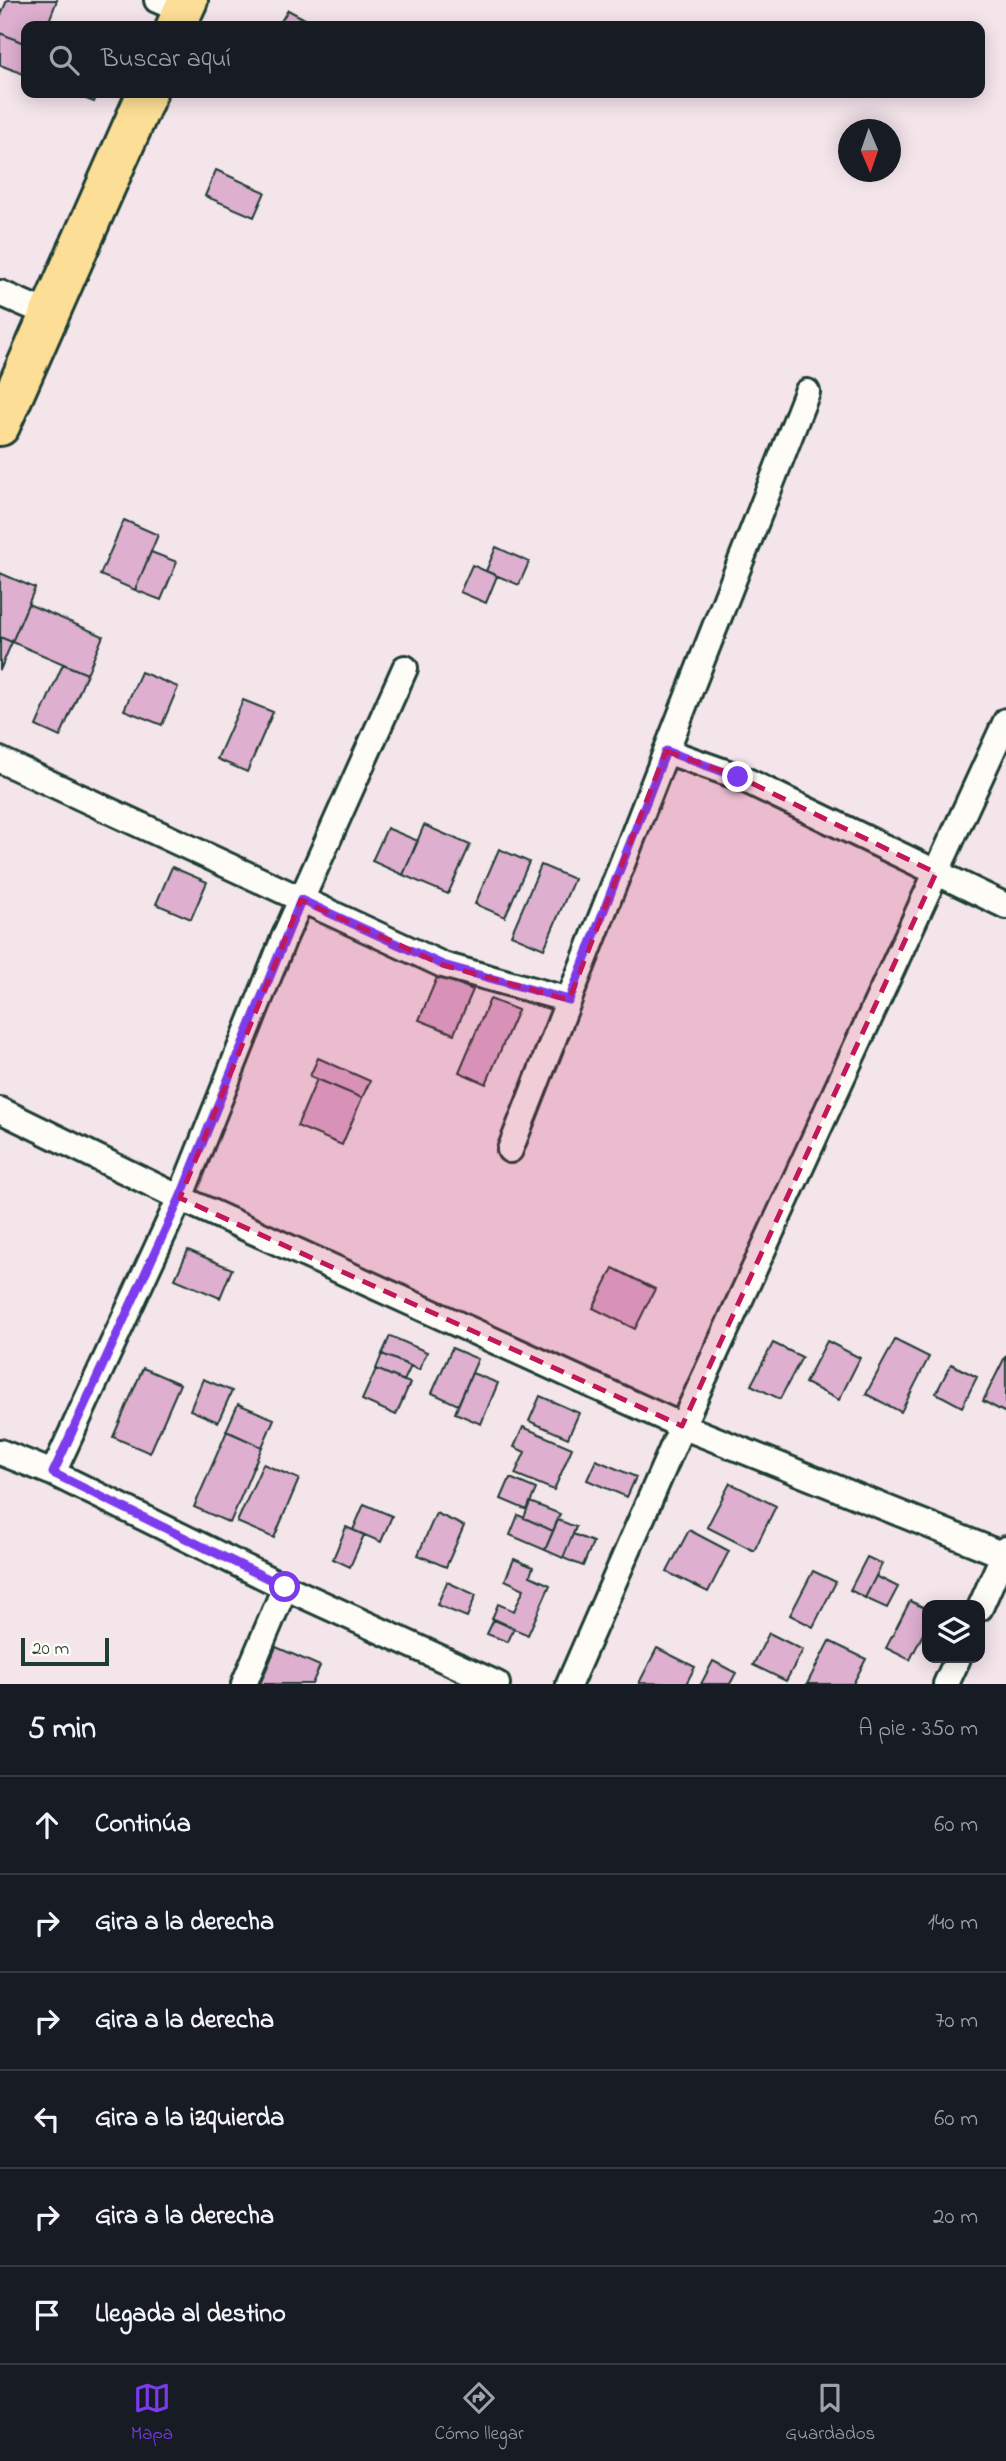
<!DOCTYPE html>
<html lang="es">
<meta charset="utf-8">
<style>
:root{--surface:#171b24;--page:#20242c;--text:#f1f3f6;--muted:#9ea1a6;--line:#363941;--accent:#7c3aed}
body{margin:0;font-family:"Indie Flower",sans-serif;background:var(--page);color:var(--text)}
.controls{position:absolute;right:21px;bottom:21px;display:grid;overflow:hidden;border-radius:14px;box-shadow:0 4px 18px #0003}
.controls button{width:63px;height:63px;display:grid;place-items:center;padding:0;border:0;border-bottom:2px solid var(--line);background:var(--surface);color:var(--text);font:35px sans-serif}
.compass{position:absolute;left:838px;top:119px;width:63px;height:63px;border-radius:50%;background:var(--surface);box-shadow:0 4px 18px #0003;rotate:178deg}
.scale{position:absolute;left:21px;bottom:18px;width:88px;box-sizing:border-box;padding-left:7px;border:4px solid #1f3d34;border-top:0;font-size:19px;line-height:24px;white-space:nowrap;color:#1f3d34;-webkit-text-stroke:5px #fdfcf7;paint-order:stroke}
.stop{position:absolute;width:21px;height:21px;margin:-16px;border:5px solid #7c3aed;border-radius:50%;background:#fff}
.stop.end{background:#7c3aed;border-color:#fff;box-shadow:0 2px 7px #0008}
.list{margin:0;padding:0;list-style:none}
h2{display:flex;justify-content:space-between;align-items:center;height:91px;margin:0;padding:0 28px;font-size:30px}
h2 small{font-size:23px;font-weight:400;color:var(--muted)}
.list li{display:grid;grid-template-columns:46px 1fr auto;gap:21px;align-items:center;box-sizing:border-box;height:98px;padding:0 28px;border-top:2px solid var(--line)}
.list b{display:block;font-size:26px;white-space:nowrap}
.list em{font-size:23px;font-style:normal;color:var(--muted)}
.icon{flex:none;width:38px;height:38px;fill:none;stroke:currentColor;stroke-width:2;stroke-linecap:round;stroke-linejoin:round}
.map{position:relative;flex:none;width:1006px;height:1684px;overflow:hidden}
.search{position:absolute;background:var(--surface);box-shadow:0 4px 18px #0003;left:21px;right:21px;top:21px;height:77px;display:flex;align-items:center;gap:18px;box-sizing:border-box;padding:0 24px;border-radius:14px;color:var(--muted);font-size:26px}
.sheet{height:679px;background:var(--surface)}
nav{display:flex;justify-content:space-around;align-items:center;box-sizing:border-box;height:98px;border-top:2px solid var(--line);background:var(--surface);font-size:19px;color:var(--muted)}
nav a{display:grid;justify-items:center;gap:4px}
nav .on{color:var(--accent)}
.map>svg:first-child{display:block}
</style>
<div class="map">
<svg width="1006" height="1684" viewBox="0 0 1006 1684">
<rect width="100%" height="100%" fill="#f4e5eb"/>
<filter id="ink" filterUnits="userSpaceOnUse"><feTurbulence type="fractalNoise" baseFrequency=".0143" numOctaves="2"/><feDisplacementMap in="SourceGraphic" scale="14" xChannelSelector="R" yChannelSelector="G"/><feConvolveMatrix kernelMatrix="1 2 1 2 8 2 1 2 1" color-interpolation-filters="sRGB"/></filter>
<g filter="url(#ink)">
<path fill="#deafcf" stroke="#1f3d34" stroke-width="2" d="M7,0H57L47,26H26V44L0,33V17Z
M288,10L318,26H278Z
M0,33L26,44V75L0,65Z
M70,93H98L94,102Z
M216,170L265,192L254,217L205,196Z
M124,520L158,535L135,590L100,575Z
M496,547L529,562L519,585L486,571Z
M151,552L177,562L161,600L135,590Z
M472,565L497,576L486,603L460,592Z
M0,573L35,588L12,642L0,637Z
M28,604L103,636L87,674L12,642Z
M0,637L12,642L0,670Z
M63,664L87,674L60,737L36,726Z
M141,672L178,687L162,725L124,710Z
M243,700L273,712L247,772L217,759Z
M424,825L470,845L448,894L403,875Z
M387,828L418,841L403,875L372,861Z
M499,849L529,862L505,917L475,904Z
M541,865L574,879L544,949L511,935Z
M172,867L207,882L191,919L156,904Z
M438,975L473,990L454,1034L419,1020Z
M490,999L518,1010L486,1084L459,1072Z
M318,1058L370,1081L362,1098L310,1076Z
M317,1079L362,1098L342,1145L297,1126Z
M188,1250L232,1269L220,1298L175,1279Z
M613,1268L655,1289L635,1329L593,1308Z
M390,1336L427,1352L419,1370L382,1354Z
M895,1340L929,1357L901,1412L866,1394Z
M827,1341L860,1358L839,1400L805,1383Z
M773,1343L802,1357L780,1399L751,1385Z
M452,1348L478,1359L458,1405L432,1393Z
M382,1354L411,1366L404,1381L376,1369Z
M1006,1355V1413L983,1401Z
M951,1364L977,1377L962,1407L936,1393Z
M143,1368L180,1384L150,1453L113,1437Z
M376,1369L410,1383L396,1415L362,1400Z
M472,1373L498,1383L481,1424L455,1413Z
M203,1379L232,1391L218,1422L190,1410Z
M540,1396L579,1413L568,1438L529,1421Z
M238,1404L274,1419L262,1447L226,1431Z
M523,1427L572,1448L554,1490L515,1474L525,1452L514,1447Z
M227,1431L262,1447L230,1523L194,1507Z
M596,1460L636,1477L627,1497L587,1480Z
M263,1464L299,1479L274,1538L237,1522Z
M510,1478L536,1489L527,1510L501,1499Z
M730,1483L776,1506L754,1551L707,1527Z
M530,1502L560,1514L553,1531L524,1518Z
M364,1504L392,1516L381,1542L353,1530Z
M436,1513L464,1526L446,1567L418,1555Z
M518,1515L553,1531L545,1550L510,1535Z
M558,1520L576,1527L563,1558L545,1550Z
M346,1527L364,1535L350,1567L333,1559Z
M689,1530L729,1551L708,1592L667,1572Z
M573,1534L593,1542L583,1566L563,1558Z
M867,1557L882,1564L865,1598L850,1590Z
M514,1559L533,1567L530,1576L550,1585L528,1635L492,1619L498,1604L514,1611L524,1589L505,1580Z
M813,1571L836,1582L813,1627L790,1615Z
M876,1576L898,1587L887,1608L865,1598Z
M447,1582L476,1595L467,1617L437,1605Z
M910,1601L927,1609V1626L910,1660L886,1648Z
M494,1619L514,1628L508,1642L487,1634Z
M769,1633L803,1650L786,1681L753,1665Z
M829,1641L866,1659L853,1684H807Z
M276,1647L320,1666L312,1684H260Z
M657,1648L695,1667L686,1684L639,1683Z
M713,1661L736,1673L730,1684H701Z"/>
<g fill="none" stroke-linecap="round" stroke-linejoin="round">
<g stroke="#1f3d34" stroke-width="30">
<path id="street" d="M157,0L183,11
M0,293L49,314
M666,751L739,777L1006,906
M0,760L443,965L569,1000
M0,1110L180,1198L682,1426L1006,1556
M510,1150L807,392
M0,1452L53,1473L285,1587L244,1684
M53,1473L180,1198L284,938L405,668
M285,1587L497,1684
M980,1608L1006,1549
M569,1684L682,1426L1006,721
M946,1684L958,1658"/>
</g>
<g stroke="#1f3d34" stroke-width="44">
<path id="highway" d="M176,26L188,0
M0,426L147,93"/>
</g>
<use href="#street" stroke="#fdfcf7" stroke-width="24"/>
<use href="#highway" stroke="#fcde96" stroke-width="38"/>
</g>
</g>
<g fill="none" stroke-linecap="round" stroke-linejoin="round" filter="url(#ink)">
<path stroke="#7c3aed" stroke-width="9" d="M285,1587L53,1473L180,1198L301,900L443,965L569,1000L666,751L738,777"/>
</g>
<path fill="#c2185b" fill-opacity="0.2" stroke="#c2185b" stroke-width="5" stroke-dasharray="14 9" stroke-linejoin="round" d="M666,751L739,777L936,873L682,1426L180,1198L301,900L443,965L569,1000Z"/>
</svg>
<div class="controls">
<button><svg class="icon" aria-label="layers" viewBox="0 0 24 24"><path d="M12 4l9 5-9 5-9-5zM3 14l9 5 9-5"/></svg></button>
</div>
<svg class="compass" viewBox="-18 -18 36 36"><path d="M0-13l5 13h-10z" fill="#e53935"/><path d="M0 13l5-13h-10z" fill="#9ea1a6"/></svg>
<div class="scale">20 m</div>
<div class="stop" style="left:285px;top:1587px"></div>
<div class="stop end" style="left:738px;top:777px"></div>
<div class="search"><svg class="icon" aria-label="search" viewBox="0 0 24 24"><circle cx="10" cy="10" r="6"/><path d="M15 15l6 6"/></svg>Buscar aquí</div>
</div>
<section class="sheet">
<h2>5 min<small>A pie · 350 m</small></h2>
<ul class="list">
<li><svg class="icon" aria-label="ahead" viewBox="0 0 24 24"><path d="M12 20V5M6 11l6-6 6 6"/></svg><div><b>Continúa</b></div><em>60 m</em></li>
<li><svg class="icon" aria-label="right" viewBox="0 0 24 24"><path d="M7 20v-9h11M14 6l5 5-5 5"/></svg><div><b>Gira a la derecha</b></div><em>140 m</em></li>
<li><svg class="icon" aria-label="right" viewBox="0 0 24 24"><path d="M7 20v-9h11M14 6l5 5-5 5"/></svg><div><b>Gira a la derecha</b></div><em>70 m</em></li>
<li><svg class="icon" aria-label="left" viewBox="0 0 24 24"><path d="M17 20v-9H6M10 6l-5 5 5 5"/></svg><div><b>Gira a la izquierda</b></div><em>60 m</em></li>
<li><svg class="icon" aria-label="right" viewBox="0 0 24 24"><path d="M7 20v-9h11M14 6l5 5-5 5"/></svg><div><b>Gira a la derecha</b></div><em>20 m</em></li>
<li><svg class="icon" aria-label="arrive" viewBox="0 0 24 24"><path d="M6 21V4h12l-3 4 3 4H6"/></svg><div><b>Llegada al destino</b></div></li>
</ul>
</section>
<nav>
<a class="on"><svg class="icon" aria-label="map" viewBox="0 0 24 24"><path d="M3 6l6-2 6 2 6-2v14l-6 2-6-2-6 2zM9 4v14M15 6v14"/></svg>Mapa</a>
<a><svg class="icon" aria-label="directions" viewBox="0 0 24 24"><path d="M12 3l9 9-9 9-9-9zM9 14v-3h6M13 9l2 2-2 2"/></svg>Cómo llegar</a>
<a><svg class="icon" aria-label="saved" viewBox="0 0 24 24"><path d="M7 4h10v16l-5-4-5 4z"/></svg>Guardados</a>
</nav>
